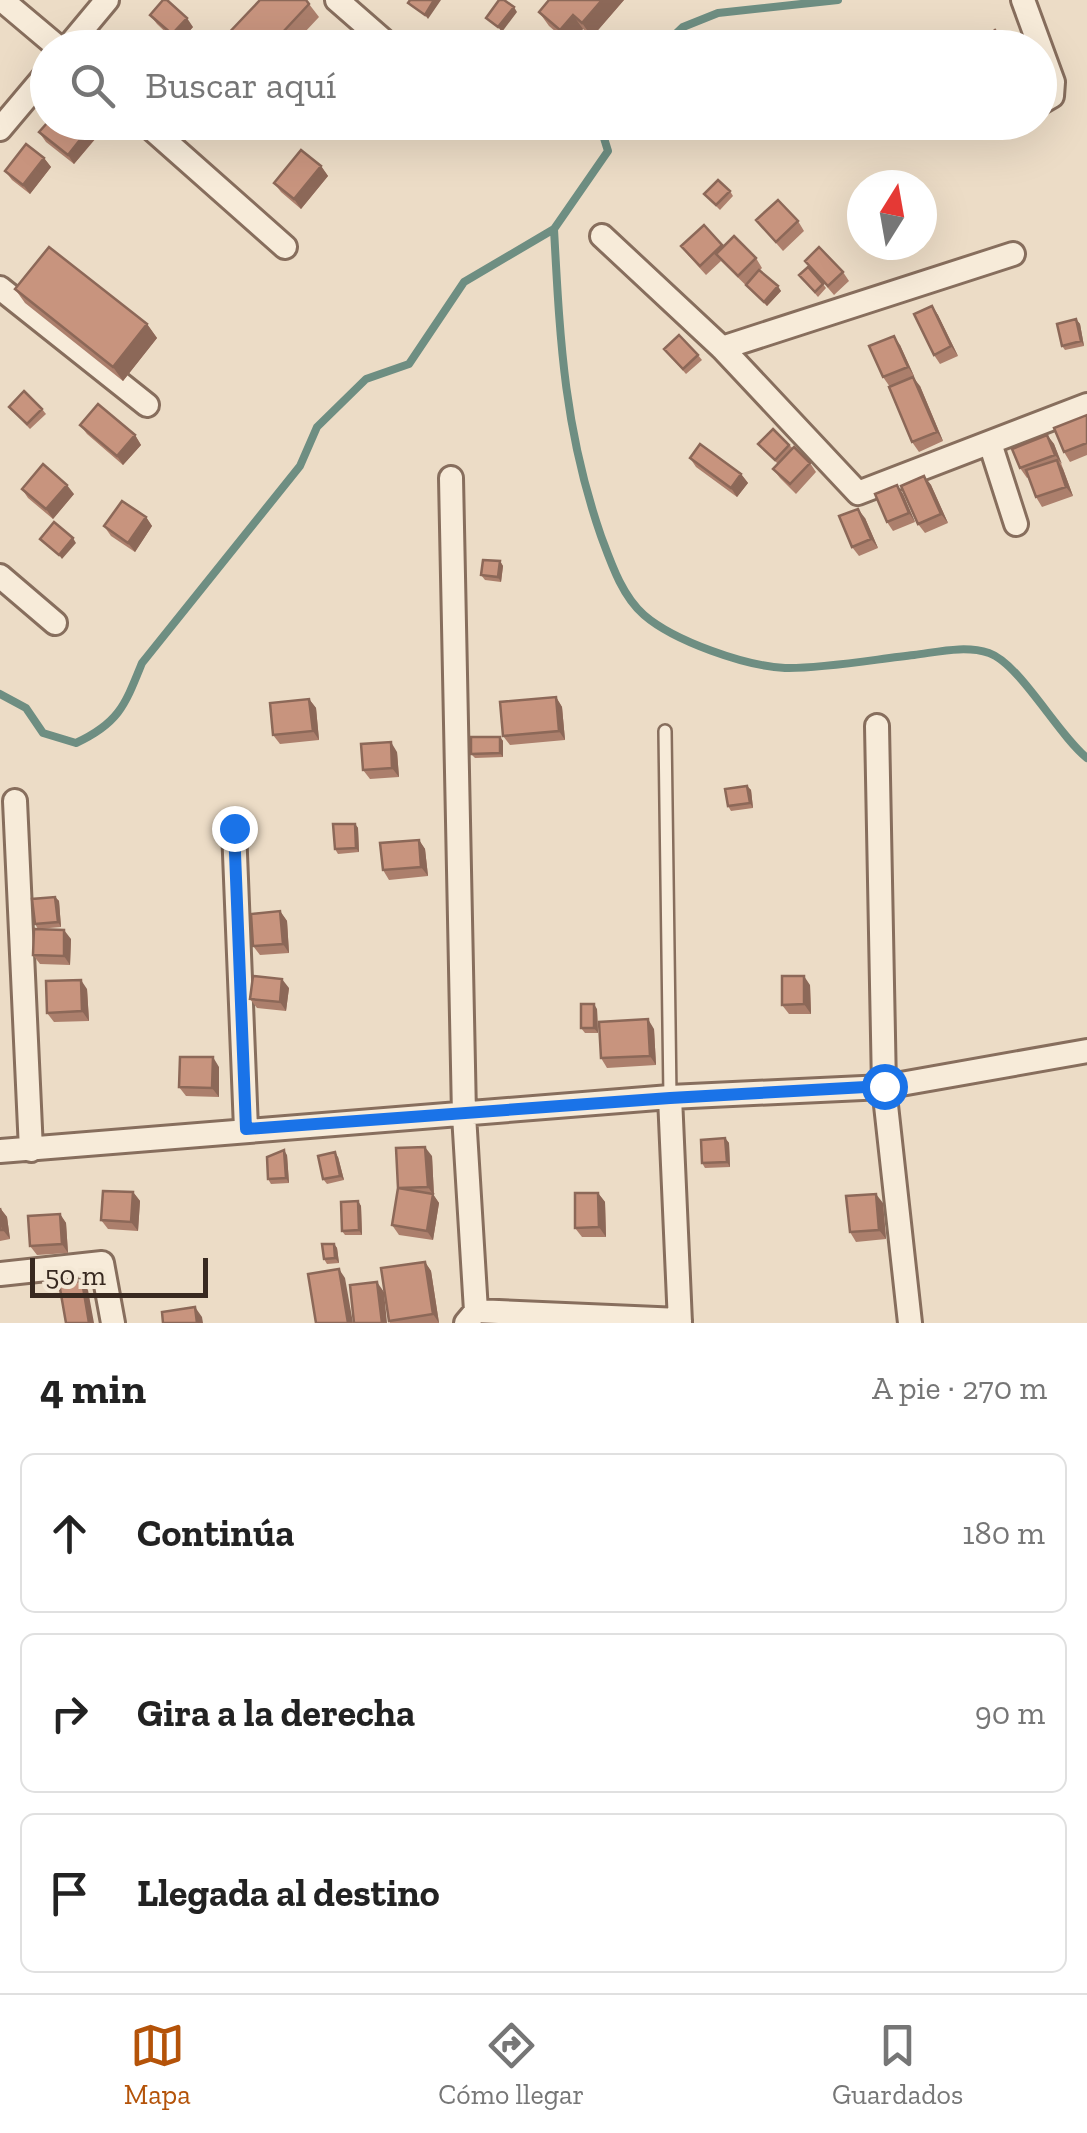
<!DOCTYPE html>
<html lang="es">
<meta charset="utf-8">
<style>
:root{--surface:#fff;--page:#f2f2f2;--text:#222;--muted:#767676;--line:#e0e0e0;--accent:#b45309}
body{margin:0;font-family:"Zilla Slab",serif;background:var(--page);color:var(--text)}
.compass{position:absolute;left:847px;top:170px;width:90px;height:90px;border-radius:50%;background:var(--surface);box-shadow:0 10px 40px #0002;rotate:11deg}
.scale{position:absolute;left:30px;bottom:25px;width:178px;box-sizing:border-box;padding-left:10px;border:5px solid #382920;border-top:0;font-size:28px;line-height:35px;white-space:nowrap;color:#382920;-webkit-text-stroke:8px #f4e8d5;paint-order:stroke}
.stop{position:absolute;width:30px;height:30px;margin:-22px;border:8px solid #1a73e8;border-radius:50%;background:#fff}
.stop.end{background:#1a73e8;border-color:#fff;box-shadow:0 2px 10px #0008}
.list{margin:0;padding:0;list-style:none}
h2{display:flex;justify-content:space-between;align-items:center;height:130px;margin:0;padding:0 40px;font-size:42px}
h2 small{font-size:32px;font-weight:400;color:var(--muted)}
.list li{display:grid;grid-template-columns:65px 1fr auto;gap:30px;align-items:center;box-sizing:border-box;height:160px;margin:0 20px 20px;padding:0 20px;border:2px solid var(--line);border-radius:15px}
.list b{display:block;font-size:38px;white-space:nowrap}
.list em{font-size:32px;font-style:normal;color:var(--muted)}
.icon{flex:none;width:55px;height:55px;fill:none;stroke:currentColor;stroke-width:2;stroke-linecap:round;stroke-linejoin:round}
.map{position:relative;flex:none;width:1087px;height:1323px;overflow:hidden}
.search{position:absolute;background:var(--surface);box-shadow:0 10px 40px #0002;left:30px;right:30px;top:30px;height:110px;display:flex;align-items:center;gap:25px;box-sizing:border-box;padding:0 35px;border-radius:55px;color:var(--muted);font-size:38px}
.sheet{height:670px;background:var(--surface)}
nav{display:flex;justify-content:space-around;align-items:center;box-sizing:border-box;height:140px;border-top:2px solid var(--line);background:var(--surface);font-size:28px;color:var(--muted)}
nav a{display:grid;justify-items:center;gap:5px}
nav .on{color:var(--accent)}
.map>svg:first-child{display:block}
</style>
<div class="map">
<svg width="1087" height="1323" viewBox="0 0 1087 1323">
<rect width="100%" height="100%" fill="#ecdcc6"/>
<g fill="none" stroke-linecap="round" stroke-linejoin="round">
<path stroke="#6e8e82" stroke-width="8" d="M661,48L683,27L718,13L838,0
M554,229C560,340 564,429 601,536C611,563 622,596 644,615C674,641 745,666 785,668C821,669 877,659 914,655C938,652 965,645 989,653C1020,664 1058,735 1087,758
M0,694L26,708L43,733L76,743C119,723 125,705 142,663L300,466L317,427L366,379L409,364L464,282L554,229L608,151L599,122"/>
<g stroke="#876e5d" stroke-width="16">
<path id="lane" d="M665,731L670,1097"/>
</g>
<g stroke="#876e5d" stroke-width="28">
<path id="street" d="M2,0L59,48
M337,0L392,48
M1023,0L1053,82L1052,96L1040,103
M67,48L107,0
M144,122L285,247
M477,122L480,125
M0,129L48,72
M602,236L722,348L858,493L1087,405
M0,288L147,405
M722,348L1013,254
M990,443L1016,524
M451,478L464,1115L476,1311L466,1323
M0,576L55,623
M877,726L884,1087L910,1323
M15,801L31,1150
M234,829L246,1129
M670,1097L680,1323
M0,1151L670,1097L884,1087L1087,1051
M0,1274L102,1263L113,1323
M476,1311L680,1320"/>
</g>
<use href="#lane" stroke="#f7ebd9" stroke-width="11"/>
<use href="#street" stroke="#f7ebd9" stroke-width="22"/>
</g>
<path fill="#ac7f6c" d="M549,0H624L592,37L583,29L570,44L549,26L539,12Z
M309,4L319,17L290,48H230L224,38Z
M150,15L193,27L178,44L157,24Z
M48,122H109V123L74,164L46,142L39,132Z
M360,122H386L372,136Z
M44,158L51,167L30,194L12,180L5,171Z
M321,166L328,176L301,209L281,192L274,183Z
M730,191L733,196L720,210L704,194Z
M756,220L798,221L804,231L783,251Z
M704,225L723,247L756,258L762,268L760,270L781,291L767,306L721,261L706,275L688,255L681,246Z
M805,261L843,272L849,281L834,295Z
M799,275L823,284L826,288L818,297Z
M15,289L147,324L157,338L123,381L25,303Z
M932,306L938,315L958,356L940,364L934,355Z
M1076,319L1080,324L1084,346L1065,350L1062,346Z
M900,345L914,376L895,385L920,386L943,441L919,452L912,442L890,387L883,377Z
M664,349L698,355L702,360L686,374Z
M9,407L42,409L46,414L30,429Z
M1087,415V455L1070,462L1064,452Z
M80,425L135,435L141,445L123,465L87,434Z
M1047,435L1054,444L1073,496L1042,507L1036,497L1029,477L1027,478L1020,468Z
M758,444L789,445L810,463L816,472L796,494L780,478L773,469L778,464Z
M690,458L741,474L748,483L737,497L696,467Z
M924,476L931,485L948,523L925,533L918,524Z
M897,485L903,494L915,522L893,531L887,522Z
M22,489L74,494L53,519L28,498Z
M146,517L152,526L135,552L111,536L104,526Z
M865,518L878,548L859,556L852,547Z
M500,561L503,566L501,582L485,580L481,575Z
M556,697L562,707L565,740L510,745L503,736Z
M309,699L316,708L319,740L280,744L273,735Z
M500,737L503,741V757L475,758L471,754Z
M397,752L399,777L370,779L363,770Z
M747,786L751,790L753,808L731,811L728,806Z
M355,824L358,828L359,852L338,854L335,849Z
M419,840L425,849L428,876L389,880L383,870Z
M55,897L59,901L61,927L38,929L35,924Z
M280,911L287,921L289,953L260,955L253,946Z
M71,939L70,965L40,964L33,955Z
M810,985L811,1014H789L782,1005Z
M289,988L286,1011L257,1008L250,999Z
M87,989L89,1021L54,1022L47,1013Z
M597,1009L598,1033H585L581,1028Z
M654,1029L656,1065L607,1068L601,1058Z
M219,1067V1097L186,1096L179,1087Z
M725,1138L729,1143L730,1167L705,1168L702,1163Z
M287,1155L289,1183L271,1184L268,1179Z
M432,1156L434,1196L439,1203L433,1240L399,1235L392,1225L398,1188Z
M338,1157L344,1180L327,1184L323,1179Z
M133,1192L140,1201L138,1231L108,1229L101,1220Z
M598,1193L605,1202L606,1237H582L575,1228Z
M358,1201L361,1206L362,1235H345L342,1231Z
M883,1203L886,1239L856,1242L850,1232Z
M0,1208L7,1217L10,1239L0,1241Z
M60,1214L66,1223L68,1253L37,1255L30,1246Z
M334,1244L337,1248L339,1263L327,1264L324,1259Z
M425,1262L431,1271L439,1323H390L389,1321Z"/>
<path fill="#8c6858" d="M434,0H441L428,19L425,15Z
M602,0H624L592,37L582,23Z
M514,7L517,12L502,32L498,27Z
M573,15L583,29L570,44L560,30Z
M187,18L193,27L178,44L172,34Z
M94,122H109L74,164L68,155Z
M44,158L51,167L30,194L23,185Z
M321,166L328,176L301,209L294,199Z
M778,286L781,291L767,306L764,302Z
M932,306L938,315L958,356L951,346Z
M1076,319L1080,324L1084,346L1081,341Z
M147,324L157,338L123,381L113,367Z
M894,336L900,345L914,376L908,367Z
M913,377L920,386L943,441L937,432Z
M135,435L141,445L123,465L117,456Z
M1047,435L1054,444L1062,464L1055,455Z
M1057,460L1063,469L1073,496L1066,487Z
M741,474L748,483L737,497L731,488Z
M924,476L931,485L948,523L941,514Z
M67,485L74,494L53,519L46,509Z
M897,485L903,494L915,522L909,513Z
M858,509L865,518L878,548L871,539Z
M146,517L152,526L135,552L128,543Z
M73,538L76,543L62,559L59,555Z
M500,561L503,566L501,582L498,577Z
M556,697L562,707L565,740L559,731Z
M309,699L316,708L319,740L313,731Z
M500,737L503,741V757L500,753Z
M391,742L397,752L399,777L392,768Z
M747,786L751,790L753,808L750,803Z
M355,824L358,828L359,852L356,848Z
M419,840L425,849L428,876L421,867Z
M55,897L59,901L61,927L58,922Z
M280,911L287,921L289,953L283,944Z
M64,930L71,939L70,965L64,956Z
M804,976L810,985L811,1014L804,1004Z
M282,979L289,988L286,1011L280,1002Z
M81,980L87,989L89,1021L82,1011Z
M594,1004L597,1009L598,1033L594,1028Z
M648,1019L654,1029L656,1065L650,1056Z
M213,1057L219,1067V1097L212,1088Z
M725,1138L729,1143L730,1167L727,1162Z
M425,1147L432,1156L434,1196L428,1187Z
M284,1150L287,1155L289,1183L286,1178Z
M335,1152L338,1157L344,1180L340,1176Z
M133,1192L140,1201L138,1231L131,1222Z
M598,1193L605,1202L606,1237L599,1227Z
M433,1194L439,1203L433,1240L427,1231Z
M876,1194L883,1203L886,1239L879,1230Z
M358,1201L361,1206L362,1235L359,1230Z
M0,1208L7,1217L10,1239L3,1230Z
M60,1214L66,1223L68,1253L62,1244Z
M334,1244L337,1248L339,1263L335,1258Z
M425,1262L431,1271L439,1323L433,1314Z
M339,1269L345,1278L353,1323H348Z
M82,1281L88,1290L94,1323H89Z
M377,1282L384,1292L387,1323H382Z
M195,1307L202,1317L203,1323H197Z"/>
<path fill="#c8947e" stroke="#8c6858" stroke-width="2.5" d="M163,0H167L187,18L172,34L150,15Z
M260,0H306L309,4L268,48H233L224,38Z
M410,0H434L425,15L408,3Z
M499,0H504L514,7L498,27L486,18Z
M549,0H602L582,23L573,15L560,30L539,12Z
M995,30L1008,48H977L975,45Z
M527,36L539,48H516Z
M128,41L135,48H122Z
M48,122H94L68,155L39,132Z
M26,144L44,158L23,185L5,171Z
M301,150L321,166L294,199L274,183Z
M718,180L730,191L716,205L704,194Z
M778,200L798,221L776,242L756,220Z
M704,225L722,245L700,266L681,246Z
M734,236L756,258L738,276L716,254Z
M49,247L147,324L113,367L15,289Z
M819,247L843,272L828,286L805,261Z
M808,267L823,284L815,292L799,275Z
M759,270L778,286L764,302L746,285Z
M932,306L951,346L934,355L914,314Z
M1076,319L1081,341L1062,346L1057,324Z
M679,335L698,355L683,369L664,349Z
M894,336L908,367L883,377L869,346Z
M913,377L937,432L912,442L889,387Z
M24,391L42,409L27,424L9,407Z
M98,404L135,435L117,456L80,425Z
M1087,415V443L1064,452L1054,428Z
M773,429L789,445L775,460L758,444Z
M1047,435L1055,455L1020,468L1012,449Z
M700,444L741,474L731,488L690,458Z
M794,447L810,463L790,484L773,469Z
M1057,460L1066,487L1036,497L1026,470Z
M43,464L67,485L46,509L22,489Z
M924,476L941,514L918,524L901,486Z
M897,485L909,513L887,522L875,494Z
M122,501L146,517L128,543L104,526Z
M858,509L871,539L852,547L839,516Z
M54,522L73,538L59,555L40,539Z
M483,560L500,561L498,577L481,575Z
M556,697L559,731L503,736L500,702Z
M309,699L313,731L273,735L270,703Z
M471,737H500V753L471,754Z
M391,742L392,768L363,770L361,744Z
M747,786L750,803L728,806L725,789Z
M333,824H355L356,848L335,849Z
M419,840L421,867L383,870L380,843Z
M55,897L58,922L35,924L32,899Z
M280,911L283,944L253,946L251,914Z
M34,929L64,930V956L33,955Z
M253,976L282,979L280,1002L250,999Z
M782,976H804V1004L782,1005Z
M81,980L82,1011L47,1013L46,981Z
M581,1004H594V1028H581Z
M648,1019L650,1056L601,1058L599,1022Z
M180,1057H213L212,1088L179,1087Z
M725,1138L727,1162L702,1163L701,1140Z
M425,1147L428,1187L398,1188L396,1148Z
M284,1150L286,1178L268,1179L267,1157Z
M335,1152L340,1176L323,1179L318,1156Z
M398,1188L433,1194L427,1231L392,1225Z
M103,1191L133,1192L131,1222L101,1220Z
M575,1193H598L599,1227L575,1228Z
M876,1194L879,1230L850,1232L846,1196Z
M358,1201L359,1230L342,1231L341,1202Z
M0,1208L3,1230H0Z
M60,1214L62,1244L30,1246L28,1216Z
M322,1244H334L335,1258L324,1259Z
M425,1262L433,1314L389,1321L381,1268Z
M339,1269L348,1323H316L308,1274Z
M82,1281L89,1323H66L59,1283Z
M377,1282L382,1323H354L350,1285Z
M195,1307L197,1323H163L162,1312Z"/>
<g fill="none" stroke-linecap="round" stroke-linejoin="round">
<path stroke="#1a73e8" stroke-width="12" d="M234,828L246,1129L670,1098L884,1086"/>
</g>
</svg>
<svg class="compass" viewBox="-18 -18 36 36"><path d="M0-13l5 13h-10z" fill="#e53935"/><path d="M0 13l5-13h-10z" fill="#767676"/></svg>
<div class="scale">50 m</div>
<div class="stop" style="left:884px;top:1086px"></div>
<div class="stop end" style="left:234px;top:828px"></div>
<div class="search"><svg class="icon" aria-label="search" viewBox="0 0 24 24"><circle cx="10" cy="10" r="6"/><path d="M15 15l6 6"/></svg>Buscar aquí</div>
</div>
<section class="sheet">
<h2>4 min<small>A pie · 270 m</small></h2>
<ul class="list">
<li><svg class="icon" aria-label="ahead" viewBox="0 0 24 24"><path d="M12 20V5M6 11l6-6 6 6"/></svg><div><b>Continúa</b></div><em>180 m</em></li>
<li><svg class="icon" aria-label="right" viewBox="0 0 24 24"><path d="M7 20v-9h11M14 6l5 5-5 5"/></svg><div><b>Gira a la derecha</b></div><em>90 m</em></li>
<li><svg class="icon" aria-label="arrive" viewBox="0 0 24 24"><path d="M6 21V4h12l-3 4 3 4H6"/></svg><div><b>Llegada al destino</b></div></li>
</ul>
</section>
<nav>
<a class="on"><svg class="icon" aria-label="map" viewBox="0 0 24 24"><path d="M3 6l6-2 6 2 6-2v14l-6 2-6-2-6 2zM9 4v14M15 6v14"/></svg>Mapa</a>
<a><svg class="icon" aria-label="directions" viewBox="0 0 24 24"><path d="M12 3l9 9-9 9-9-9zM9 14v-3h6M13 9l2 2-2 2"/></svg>Cómo llegar</a>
<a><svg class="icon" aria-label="saved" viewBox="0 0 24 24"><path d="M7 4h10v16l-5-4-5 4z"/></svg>Guardados</a>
</nav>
